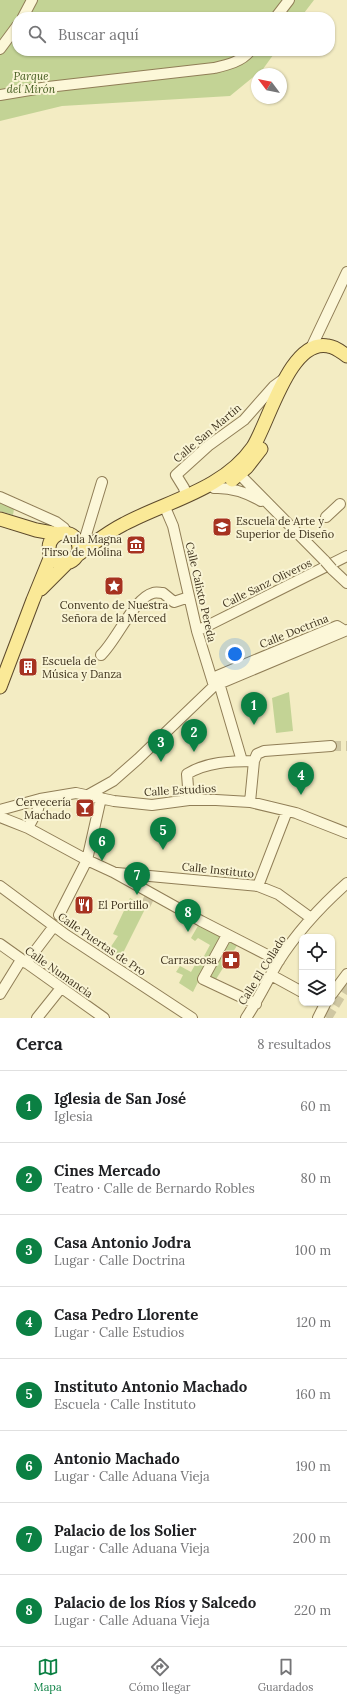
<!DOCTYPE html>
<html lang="es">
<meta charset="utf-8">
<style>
:root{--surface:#fff;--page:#f2f2f2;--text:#202124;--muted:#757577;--line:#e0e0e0;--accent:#0b8043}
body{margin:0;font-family:Lora,serif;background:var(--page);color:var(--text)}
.controls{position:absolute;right:12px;bottom:12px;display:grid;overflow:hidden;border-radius:8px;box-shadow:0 1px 3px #0004}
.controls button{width:36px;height:36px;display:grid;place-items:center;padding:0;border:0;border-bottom:1px solid var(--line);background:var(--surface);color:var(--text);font:20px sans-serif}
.compass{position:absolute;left:251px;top:68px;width:36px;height:36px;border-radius:50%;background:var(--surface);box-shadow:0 1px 3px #0004;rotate:302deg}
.you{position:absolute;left:235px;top:654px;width:14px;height:14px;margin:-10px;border:3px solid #fff;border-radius:50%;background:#1a73e8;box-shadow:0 0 0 6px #1a73e833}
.badge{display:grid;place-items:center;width:26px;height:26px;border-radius:50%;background:var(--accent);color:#fff;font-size:13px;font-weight:700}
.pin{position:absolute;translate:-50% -33px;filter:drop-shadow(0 1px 2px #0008)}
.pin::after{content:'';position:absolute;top:21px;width:14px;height:12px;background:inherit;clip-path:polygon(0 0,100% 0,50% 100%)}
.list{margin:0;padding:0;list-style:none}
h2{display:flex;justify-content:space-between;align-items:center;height:52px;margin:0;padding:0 16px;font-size:17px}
h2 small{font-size:13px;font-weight:400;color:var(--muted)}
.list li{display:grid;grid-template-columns:26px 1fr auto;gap:12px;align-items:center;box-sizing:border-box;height:72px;padding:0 16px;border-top:1px solid var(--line)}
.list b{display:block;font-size:15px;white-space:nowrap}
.list p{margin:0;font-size:13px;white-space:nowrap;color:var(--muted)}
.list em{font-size:13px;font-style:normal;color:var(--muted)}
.icon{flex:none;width:22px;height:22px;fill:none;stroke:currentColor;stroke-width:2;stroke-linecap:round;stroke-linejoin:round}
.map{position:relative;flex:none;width:347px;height:1018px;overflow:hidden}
.search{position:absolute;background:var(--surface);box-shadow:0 1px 3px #0004;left:12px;right:12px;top:12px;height:44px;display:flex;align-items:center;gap:10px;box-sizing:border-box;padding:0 14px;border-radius:16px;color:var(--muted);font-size:15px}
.sheet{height:628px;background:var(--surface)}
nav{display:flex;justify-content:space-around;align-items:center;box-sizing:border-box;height:56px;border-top:1px solid var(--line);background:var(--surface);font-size:11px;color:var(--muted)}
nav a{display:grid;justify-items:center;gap:2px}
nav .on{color:var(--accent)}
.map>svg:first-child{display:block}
</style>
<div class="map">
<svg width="347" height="1018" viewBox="0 0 347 1018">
<rect width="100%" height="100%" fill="#f3ecc3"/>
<path fill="#c3d395" d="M0,0H30L23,17H17V26L0,49Z
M37,0H314L301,17H25Z
M17,29V51H276L263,69L230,96L62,106L0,121V52Z
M0,500L14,509L13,515L0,511Z
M289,692L293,731L276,733L272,698Z
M130,898L146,907L120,959L108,951L118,936L113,934Z
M199,924L238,944L213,984L208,986L198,982L193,992L179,983L183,975L176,972L180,966L191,972L200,956L203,958L210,945L198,938L195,941L191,938Z"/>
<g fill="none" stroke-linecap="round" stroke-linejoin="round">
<path stroke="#cfc7a2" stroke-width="10" stroke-dasharray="10 5" stroke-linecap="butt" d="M331,746H347
M145,906L149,898
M327,1018L347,985"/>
<g stroke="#907e57" stroke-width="12">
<path id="minor" d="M23,17L32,0
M276,17L289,0
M0,49L17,26
M0,95L48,87L214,68C227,65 241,62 250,51
M311,348L347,272
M242,467L241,470L243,478L325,561
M214,488C231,487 246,492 261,501
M186,496L184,488L176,475L208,446L244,420L274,386L285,378
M0,497L56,522L64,528L67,533
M164,505L173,526L197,631L214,686
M326,517L340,504
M85,538L102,482
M332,569L347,583
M197,631L347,556
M101,655C117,640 134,598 153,593C156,592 160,593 163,593L174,602L189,597
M219,683L242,761
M214,686L217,676L337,626L345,631
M254,761L257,754L264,751L331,746
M88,795L113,781L138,759L214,686L347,630
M189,800L187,774C206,762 231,761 254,761L250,802
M0,810L40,799L76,793L114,801L152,805L189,800H216L250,802L296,813L347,833
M0,817L28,828L87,860L113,872L201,921L279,961
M28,828L38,809L40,799
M117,873L258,886L278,894L311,918
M0,886L66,935L192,1018
M258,886L287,811
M59,915L87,860L101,798
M227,935L203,979L256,1004
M0,944L104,1018
M26,963L54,926
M271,975L302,992
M0,994L21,960
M332,994L347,974
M37,1018L61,988
M246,1018C258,1000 267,981 278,962C297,932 321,906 347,883
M318,1018L325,1004"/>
</g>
<g stroke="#5d4a2c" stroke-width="15">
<path id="major" d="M232,480L247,467L261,449
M0,519L36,530L58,534
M49 548a15 15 0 1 1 30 0a15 15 0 1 1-30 0Z
M76,556C92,545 106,533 124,524C167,501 223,490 253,447C269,422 290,338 328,346C336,347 341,352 347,356
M41,589L68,562
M0,687L33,600L51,556"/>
</g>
<use href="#minor" stroke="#fcf7d8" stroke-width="10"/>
<use href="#major" stroke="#fae997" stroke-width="13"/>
<g stroke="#907e57" stroke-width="12" stroke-linecap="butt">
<path id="minor-bridge" d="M325,561L332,569"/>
</g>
<use href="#minor-bridge" stroke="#fcf7d8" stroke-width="10"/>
</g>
<defs>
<g id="university-square" transform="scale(1)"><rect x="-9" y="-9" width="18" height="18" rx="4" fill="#a63220" stroke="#f9f4d4"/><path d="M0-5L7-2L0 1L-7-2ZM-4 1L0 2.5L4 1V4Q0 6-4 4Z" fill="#fff"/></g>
<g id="museum-square" transform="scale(1)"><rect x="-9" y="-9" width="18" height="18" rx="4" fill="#a63220" stroke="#f9f4d4"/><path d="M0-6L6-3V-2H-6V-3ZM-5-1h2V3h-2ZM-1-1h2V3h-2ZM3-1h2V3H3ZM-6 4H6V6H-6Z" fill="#fff"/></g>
<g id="sight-square" transform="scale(1)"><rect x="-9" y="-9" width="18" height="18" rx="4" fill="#a63220" stroke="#f9f4d4"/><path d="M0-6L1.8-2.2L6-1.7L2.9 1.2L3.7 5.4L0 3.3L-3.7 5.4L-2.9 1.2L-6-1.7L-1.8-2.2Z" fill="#fff"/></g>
<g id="building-square" transform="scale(1)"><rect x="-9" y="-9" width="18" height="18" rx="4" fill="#a63220" stroke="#f9f4d4"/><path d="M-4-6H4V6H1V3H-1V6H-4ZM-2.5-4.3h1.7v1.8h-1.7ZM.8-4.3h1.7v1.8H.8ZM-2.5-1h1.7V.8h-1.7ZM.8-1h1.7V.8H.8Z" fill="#fff"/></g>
<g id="bar-square" transform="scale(1)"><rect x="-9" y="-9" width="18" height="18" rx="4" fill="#a63220" stroke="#f9f4d4"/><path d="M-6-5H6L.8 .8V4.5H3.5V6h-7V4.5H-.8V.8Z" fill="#fff"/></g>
<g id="restaurant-square" transform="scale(1)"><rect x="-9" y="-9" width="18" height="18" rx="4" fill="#a63220" stroke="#f9f4d4"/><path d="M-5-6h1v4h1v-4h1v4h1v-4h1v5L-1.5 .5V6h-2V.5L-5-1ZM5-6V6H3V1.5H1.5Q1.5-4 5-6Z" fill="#fff"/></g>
<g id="pharmacy-square" transform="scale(1)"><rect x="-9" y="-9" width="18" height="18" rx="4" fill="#a63220" stroke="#f9f4d4"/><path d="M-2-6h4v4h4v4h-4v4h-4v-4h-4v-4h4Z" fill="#fff"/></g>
</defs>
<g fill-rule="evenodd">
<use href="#university-square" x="222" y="527"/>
<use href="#museum-square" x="136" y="545"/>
<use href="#sight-square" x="114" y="586"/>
<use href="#building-square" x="28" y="667"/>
<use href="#bar-square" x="85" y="808"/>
<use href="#restaurant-square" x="84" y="905"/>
<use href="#pharmacy-square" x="231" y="960"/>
</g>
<g text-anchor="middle" stroke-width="4" stroke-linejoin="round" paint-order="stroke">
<g font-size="11" font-style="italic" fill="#455d21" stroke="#f9f4d4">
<text x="31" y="80">Parque<tspan x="31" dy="13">del Mirón</tspan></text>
</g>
<g font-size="11" fill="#3e321d" stroke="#f9f4d4">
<text transform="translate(207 433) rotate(-40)" y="4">Calle San Martín</text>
<text transform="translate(267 583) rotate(-26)" y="4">Calle Sanz Oliveros</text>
<text transform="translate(201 592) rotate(77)" y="4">Calle Calixto Pereda</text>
<text transform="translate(294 631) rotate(-22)" y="4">Calle Doctrina</text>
<text transform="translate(180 790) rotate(-3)" y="4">Calle Estudios</text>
<text transform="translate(218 870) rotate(6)" y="4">Calle Instituto</text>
<text transform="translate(102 944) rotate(34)" y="4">Calle Puertas de Pro</text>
<text transform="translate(262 970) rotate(-58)" y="4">Calle El Collado</text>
<text transform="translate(59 972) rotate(35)" y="4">Calle Numancia</text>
</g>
<g font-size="11" fill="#3e321d" stroke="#f9f4d4" text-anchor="start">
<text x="236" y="525">Escuela de Arte y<tspan x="236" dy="13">Superior de Diseño</tspan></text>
<text x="122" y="543" text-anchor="end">Aula Magna<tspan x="122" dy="13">Tirso de Molina</tspan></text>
<text x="114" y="609" text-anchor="middle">Convento de Nuestra<tspan x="114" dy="13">Señora de la Merced</tspan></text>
<text x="42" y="665">Escuela de<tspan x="42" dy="13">Música y Danza</tspan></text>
<text x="71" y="806" text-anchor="end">Cervecería<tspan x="71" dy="13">Machado</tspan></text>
<text x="98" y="909">El Portillo</text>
<text x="217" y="964" text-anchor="end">Carrascosa</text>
</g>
</g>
</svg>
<div class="controls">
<button><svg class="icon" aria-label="locate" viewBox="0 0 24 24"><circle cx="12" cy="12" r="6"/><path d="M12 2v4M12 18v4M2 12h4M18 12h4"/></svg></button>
<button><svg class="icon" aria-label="layers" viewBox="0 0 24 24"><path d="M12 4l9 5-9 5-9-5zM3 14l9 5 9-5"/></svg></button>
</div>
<svg class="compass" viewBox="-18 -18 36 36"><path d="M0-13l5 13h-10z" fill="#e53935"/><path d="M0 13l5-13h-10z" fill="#757577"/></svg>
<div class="you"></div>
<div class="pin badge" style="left:254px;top:725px">1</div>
<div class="pin badge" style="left:194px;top:752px">2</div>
<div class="pin badge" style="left:161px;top:762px">3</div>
<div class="pin badge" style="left:301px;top:795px">4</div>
<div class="pin badge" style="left:163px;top:850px">5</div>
<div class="pin badge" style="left:102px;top:861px">6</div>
<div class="pin badge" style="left:137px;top:895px">7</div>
<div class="pin badge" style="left:188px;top:932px">8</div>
<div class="search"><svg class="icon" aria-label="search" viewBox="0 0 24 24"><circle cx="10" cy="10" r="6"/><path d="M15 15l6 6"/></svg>Buscar aquí</div>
</div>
<section class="sheet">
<h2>Cerca<small>8 resultados</small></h2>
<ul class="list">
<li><span class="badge">1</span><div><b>Iglesia de San José</b><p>Iglesia</p></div><em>60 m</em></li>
<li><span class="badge">2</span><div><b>Cines Mercado</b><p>Teatro · Calle de Bernardo Robles</p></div><em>80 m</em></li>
<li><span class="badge">3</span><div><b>Casa Antonio Jodra</b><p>Lugar · Calle Doctrina</p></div><em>100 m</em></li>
<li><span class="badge">4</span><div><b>Casa Pedro Llorente</b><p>Lugar · Calle Estudios</p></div><em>120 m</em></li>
<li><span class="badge">5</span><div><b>Instituto Antonio Machado</b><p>Escuela · Calle Instituto</p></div><em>160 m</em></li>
<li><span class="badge">6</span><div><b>Antonio Machado</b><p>Lugar · Calle Aduana Vieja</p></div><em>190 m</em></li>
<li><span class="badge">7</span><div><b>Palacio de los Solier</b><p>Lugar · Calle Aduana Vieja</p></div><em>200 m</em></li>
<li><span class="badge">8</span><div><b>Palacio de los Ríos y Salcedo</b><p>Lugar · Calle Aduana Vieja</p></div><em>220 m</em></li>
</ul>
</section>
<nav>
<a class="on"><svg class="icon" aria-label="map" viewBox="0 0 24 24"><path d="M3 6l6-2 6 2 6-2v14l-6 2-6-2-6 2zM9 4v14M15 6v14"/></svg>Mapa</a>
<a><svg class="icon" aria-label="directions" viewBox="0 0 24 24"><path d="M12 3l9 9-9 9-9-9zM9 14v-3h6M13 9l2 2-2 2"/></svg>Cómo llegar</a>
<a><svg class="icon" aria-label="saved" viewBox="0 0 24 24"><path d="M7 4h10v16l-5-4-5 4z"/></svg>Guardados</a>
</nav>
